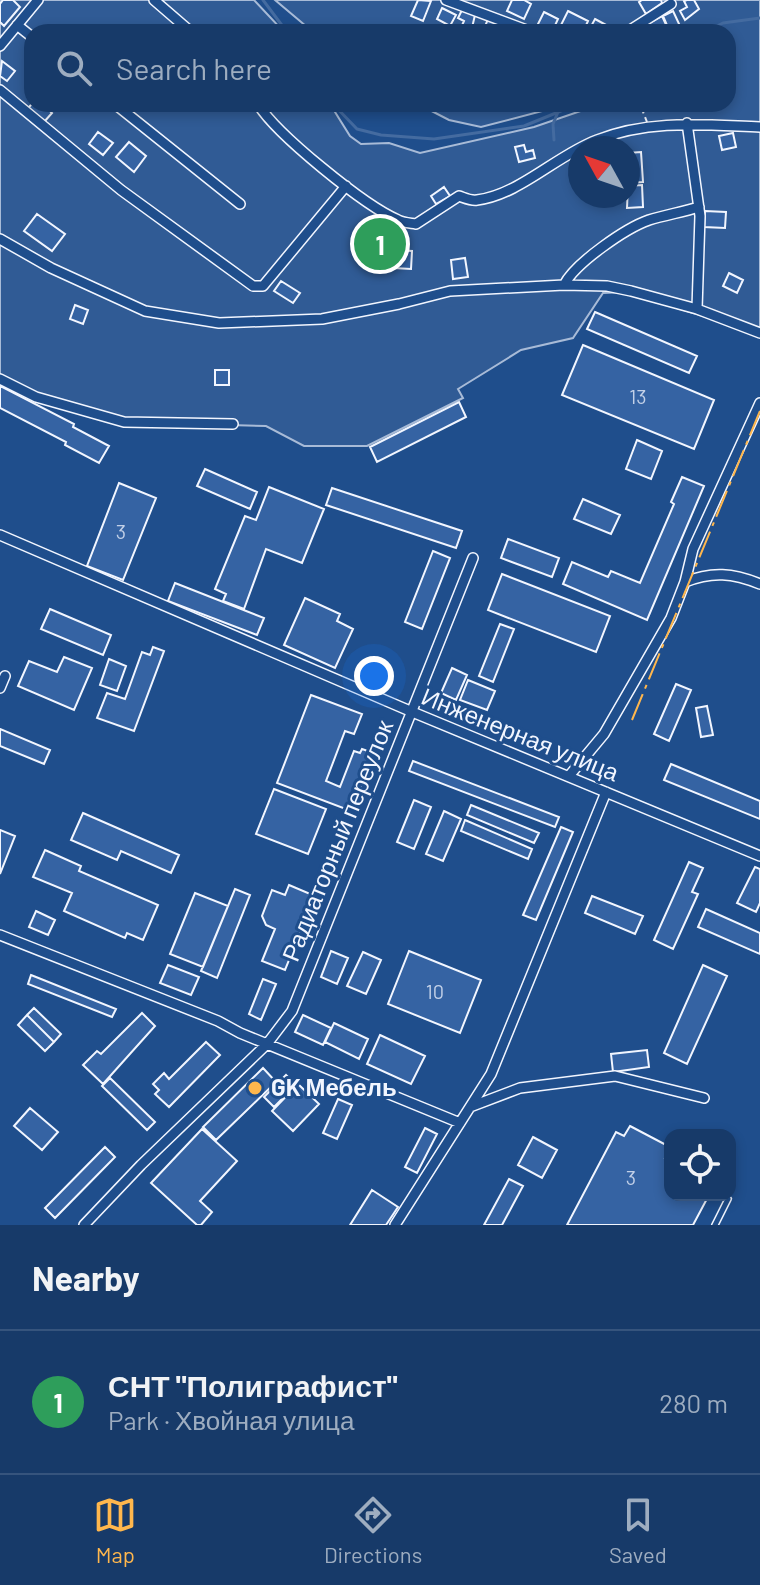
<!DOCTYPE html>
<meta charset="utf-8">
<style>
:root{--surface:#173a69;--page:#244571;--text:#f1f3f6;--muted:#9eadc0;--line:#36547d;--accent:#ffb74d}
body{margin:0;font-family:Barlow,sans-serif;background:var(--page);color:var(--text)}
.controls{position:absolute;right:24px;bottom:24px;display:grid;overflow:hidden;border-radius:16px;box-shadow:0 4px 12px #0003}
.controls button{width:72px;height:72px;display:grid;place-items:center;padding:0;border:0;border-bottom:2px solid var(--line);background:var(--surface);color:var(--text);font:40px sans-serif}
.compass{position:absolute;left:568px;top:136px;width:72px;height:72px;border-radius:50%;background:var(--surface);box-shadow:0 4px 12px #0003;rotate:310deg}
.you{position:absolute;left:374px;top:676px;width:28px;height:28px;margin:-20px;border:6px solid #fff;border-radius:50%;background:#1a73e8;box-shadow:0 0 0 12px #1a73e833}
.badge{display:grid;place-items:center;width:52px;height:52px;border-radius:50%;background:var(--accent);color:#fff;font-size:26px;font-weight:700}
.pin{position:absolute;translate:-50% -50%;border:4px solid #fff;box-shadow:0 2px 8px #0006}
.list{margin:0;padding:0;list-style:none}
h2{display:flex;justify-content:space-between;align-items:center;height:104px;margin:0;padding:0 32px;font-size:34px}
h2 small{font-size:26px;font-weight:400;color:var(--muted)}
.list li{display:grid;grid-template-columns:52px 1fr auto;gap:24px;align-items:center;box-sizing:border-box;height:144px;padding:0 32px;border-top:2px solid var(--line)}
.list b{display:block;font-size:30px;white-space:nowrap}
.list p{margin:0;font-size:26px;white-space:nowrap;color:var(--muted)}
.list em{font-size:26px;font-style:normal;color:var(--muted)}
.icon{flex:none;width:44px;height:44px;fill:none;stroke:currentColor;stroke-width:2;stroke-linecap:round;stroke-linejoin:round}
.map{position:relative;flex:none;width:760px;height:1225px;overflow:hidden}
.search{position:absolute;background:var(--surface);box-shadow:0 4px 12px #0003;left:24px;right:24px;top:24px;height:88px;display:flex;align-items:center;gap:20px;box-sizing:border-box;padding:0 28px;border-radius:24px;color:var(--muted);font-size:30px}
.sheet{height:248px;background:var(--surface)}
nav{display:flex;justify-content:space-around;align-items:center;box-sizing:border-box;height:112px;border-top:2px solid var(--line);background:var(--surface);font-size:22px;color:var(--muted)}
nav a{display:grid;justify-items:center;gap:4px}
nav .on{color:var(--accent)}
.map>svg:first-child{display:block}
</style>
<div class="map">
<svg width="760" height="1225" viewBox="0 0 760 1225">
<rect width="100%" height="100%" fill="#1f4e8c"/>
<path fill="#305b95" stroke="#a8bbd7" stroke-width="2" fill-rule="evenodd" d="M0,0H254L284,32H32V104H330L350,136L361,144L389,143L420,153L534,127L601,104H728V32H313L275,0H760V334L626,292L603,293L573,338L521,350L458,389L463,398L367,446H304L266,426L119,422L59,407L0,378ZM580,148H628V196H580Z
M418,104H569L481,127L449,120Z"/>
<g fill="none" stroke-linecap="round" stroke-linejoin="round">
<path stroke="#446ba0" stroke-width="3" d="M263,0L287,32
M705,32L723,23L760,18
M333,104L357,129L381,135L434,139L524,126L578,104
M554,140L553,124L558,112"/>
</g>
<path fill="#3563a3" stroke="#f2f6ff" stroke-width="2" d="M3,0H13L20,7L4,26L0,22V4Z
M418,0L431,1L423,21L411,16Z
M512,0H524L531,4L524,19L507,11Z
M642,0H661L662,3L646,14L639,2Z
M687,0H694L699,9L685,20L680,11L687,7L684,1Z
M442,8L456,15L450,26L437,19Z
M463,8L475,15L471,32H459L464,21L458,18Z
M568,11L588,21L583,32H570L560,27Z
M673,11L680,26L669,30L663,16Z
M544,12L558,19L552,32L537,26Z
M662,16L669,31L654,32L649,23Z
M488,19L506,28L504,32L483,31Z
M595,19L608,26L605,32H588Z
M2,61L15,71L7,81L0,76Z
M32,104H42L52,113L44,122L28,108Z
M98,132L113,143L103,155L89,144Z
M733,133L736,147L722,150L719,136Z
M129,142L146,156L134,172L116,157Z
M524,145L526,152L533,150L535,158L519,162L515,147Z
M641,152L643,182L628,183V153Z
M642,185L643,207L627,208L628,186Z
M444,187L450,196L436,204L431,196Z
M705,211L726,212L725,228L704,227Z
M37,214L65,234L52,251L24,231Z
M395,250L412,251L411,269L394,268Z
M465,258L468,277L453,279L451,260Z
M729,273L743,280L737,293L723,286Z
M281,281L300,293L293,303L274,291Z
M75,305L88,310L83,324L70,319Z
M595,312L697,356L689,373L587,329Z
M583,345L714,400L694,449L562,395Z
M215,370H229V385H215Z
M0,386L74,424L73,427L109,446L99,463L65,445L66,442L0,408Z
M459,402L466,417L377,462L370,447Z
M637,440L662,451L651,479L626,469Z
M205,469L257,492L250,509L197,486Z
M682,477L704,486L647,620L563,584L572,562L608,577L611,571L640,583L674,504L671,502Z
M119,483L156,498L123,580L87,566Z
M269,487L324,509L302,563L266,549L244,609L223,601L226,594L215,589L245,516L256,520Z
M332,488L462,531L456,548L326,505Z
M583,499L620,515L611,534L574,519Z
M508,539L559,558L552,577L501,558Z
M433,551L450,558L422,629L405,622Z
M502,574L610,616L596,652L488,610Z
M175,583L264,618L257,635L168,601Z
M305,598L340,614L337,621L353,629L335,668L284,645Z
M50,609L111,635L103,655L41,629Z
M500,624L514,629L493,682L479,676Z
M153,647L164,651L134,731L97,718L107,693L125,699L142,652L150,655Z
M64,657L92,668L74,710L18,686L29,661L57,672Z
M109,659L126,666L117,691L100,685Z
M452,668L467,675L456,700L441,693Z
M468,680L495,691L487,710L460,700Z
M676,684L691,690L669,741L654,734Z
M311,695L362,714L354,734L345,731L326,781L340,787L354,751L360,753L362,749L374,753L351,811L277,783Z
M707,706L713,735L701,737L696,708Z
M0,729L50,750L44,764L0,746Z
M413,761L559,817L555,827L409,771Z
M671,764L760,801V819L664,780Z
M274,789L326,809L308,854L256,834Z
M414,800L431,807L414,849L397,842Z
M471,805L539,833L534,843L467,815Z
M444,811L461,819L443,861L426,854Z
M83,813L179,855L171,873L121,851L117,860L71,840Z
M465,820L532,849L528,859L461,831Z
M561,827L573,832L536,920L523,915Z
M0,830L15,836L0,874Z
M45,850L81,866L79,871L158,905L143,940L127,933L125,938L64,911L72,893L33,877Z
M689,862L703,868L692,892L698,894L673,949L654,940Z
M755,867L760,869V903L756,912L737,903Z
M289,885L315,896L285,970L262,961L275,929L266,925L262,916L272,890L285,895Z
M235,889L250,895L217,978L201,971Z
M195,893L228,906L203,967L170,954Z
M592,896L643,916L635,934L585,913Z
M706,909L760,933V954L698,927Z
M36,911L55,920L48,935L29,927Z
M331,951L348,958L337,984L321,977Z
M409,951L481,980L460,1033L388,1004Z
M363,952L381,960L366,994L347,986Z
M168,965L199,977L191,995L160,983Z
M703,965L727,976L687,1064L664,1053Z
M31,975L116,1009L112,1017L28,984Z
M263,979L276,984L261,1020L249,1014Z
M34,1008L61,1034L54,1042L27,1015Z
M142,1013L155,1026L103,1084L83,1065L97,1051L101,1054Z
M27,1015L54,1042L45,1051L18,1025Z
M303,1015L331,1028L323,1045L295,1032Z
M334,1023L368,1039L359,1059L325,1042Z
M380,1035L425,1056L411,1084L367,1064Z
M206,1042L220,1055L169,1107L155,1094L159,1090L153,1084L164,1073L169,1079Z
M647,1050L649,1067L613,1072L611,1054Z
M263,1068L276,1082L216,1140L203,1127Z
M286,1075L296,1085L274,1107L264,1097Z
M110,1078L155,1122L147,1130L102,1086Z
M298,1084L319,1104L293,1131L272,1111Z
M338,1099L352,1105L337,1139L323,1133Z
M30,1108L58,1132L42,1150L14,1126Z
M630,1126L670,1147L665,1158L670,1160V1195H709L693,1225H567L616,1132L624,1136Z
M425,1128L437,1134L417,1173L405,1167Z
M202,1129L237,1161L200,1201L212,1212L201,1225H197L151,1183Z
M533,1137L557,1150L542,1178L518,1165Z
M105,1147L115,1157L55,1218L45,1208Z
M509,1179L523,1186L502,1225H484Z
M372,1190L398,1207L386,1225H350Z"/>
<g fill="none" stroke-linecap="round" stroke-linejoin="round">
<g stroke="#f2f6ff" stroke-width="8">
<path id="service" d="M715,1225L728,1199"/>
</g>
<g stroke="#f2f6ff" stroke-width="12">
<path id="minor" d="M154,0L191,32
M446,0L532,32
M17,25L32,37
M627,32L671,4
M0,46L38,0
M0,90L121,190L253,286H263L346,186
M115,104L240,204
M258,104C276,134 365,206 398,220C404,223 410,223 416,224L459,196C465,198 471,201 477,200C519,195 557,155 597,140C650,119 704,125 760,127
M687,123L700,216L697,309
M0,239L51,268L145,311L219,323L322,319L399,304L450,291L564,285L607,286L631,291L697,309L760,333
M564,285C575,263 626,228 649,220C665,215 683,212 699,207
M0,379L36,397L124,422L233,424
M0,535L410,711L760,856
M685,582C712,571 733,573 760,584
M0,688L5,676
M569,776L604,734L671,618L685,582L693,549L760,403
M0,935L218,1021L240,1033L460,1123
M470,1107L520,1088L615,1076L704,1098
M84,1225L141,1165L267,1044L292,1011L473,558
M395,1225L491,1074L606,792"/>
</g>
<use href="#service" stroke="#1f4e8c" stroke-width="5"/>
<use href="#minor" stroke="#1f4e8c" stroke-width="9"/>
<path stroke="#f2f6ff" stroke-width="2" stroke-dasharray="10 4" stroke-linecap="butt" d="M640,104L647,122"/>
<path stroke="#ffb74d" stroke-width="2" stroke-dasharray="28 6 4 6" stroke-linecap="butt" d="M632,720L760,411"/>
</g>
<circle fill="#ffb74d" stroke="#1f4e8c" stroke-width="3" cx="255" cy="1088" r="8"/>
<g text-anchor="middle" stroke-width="6" stroke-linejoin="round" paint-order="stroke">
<g font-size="20" fill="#c3d1e8">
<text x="638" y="404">13</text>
<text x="121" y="539">3</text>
<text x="435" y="999">10</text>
<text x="631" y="1185">3</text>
</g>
<g font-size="24" fill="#f2f6ff" stroke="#1f4e8c">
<text transform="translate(520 735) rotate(22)" y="8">Инженерная улица</text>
<text transform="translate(338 841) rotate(-68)" y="8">Радиаторный переулок</text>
</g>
<g font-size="24" font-weight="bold" fill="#f2f6ff" stroke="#1f4e8c" text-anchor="start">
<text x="271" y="1096">GK Мебель</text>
</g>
</g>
</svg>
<div class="controls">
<button><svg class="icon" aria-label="locate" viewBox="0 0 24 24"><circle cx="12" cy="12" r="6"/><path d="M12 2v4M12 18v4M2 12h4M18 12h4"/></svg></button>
</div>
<svg class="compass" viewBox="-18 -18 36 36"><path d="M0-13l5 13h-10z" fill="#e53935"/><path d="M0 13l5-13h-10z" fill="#9eadc0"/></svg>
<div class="you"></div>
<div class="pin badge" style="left:380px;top:244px;background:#2e9e5b">1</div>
<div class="search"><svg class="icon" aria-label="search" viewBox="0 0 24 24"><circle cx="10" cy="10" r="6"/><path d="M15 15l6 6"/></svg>Search here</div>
</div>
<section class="sheet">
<h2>Nearby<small></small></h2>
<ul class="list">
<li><span class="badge" style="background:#2e9e5b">1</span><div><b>СНТ &quot;Полиграфист&quot;</b><p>Park · Хвойная улица</p></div><em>280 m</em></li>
</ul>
</section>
<nav>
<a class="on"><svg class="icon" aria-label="map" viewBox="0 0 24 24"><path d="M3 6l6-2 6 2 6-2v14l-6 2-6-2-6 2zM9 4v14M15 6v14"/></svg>Map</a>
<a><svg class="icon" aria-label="directions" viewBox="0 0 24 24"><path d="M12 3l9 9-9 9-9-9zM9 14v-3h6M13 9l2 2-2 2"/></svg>Directions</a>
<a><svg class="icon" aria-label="saved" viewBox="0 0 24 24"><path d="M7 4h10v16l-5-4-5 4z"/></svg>Saved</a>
</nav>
